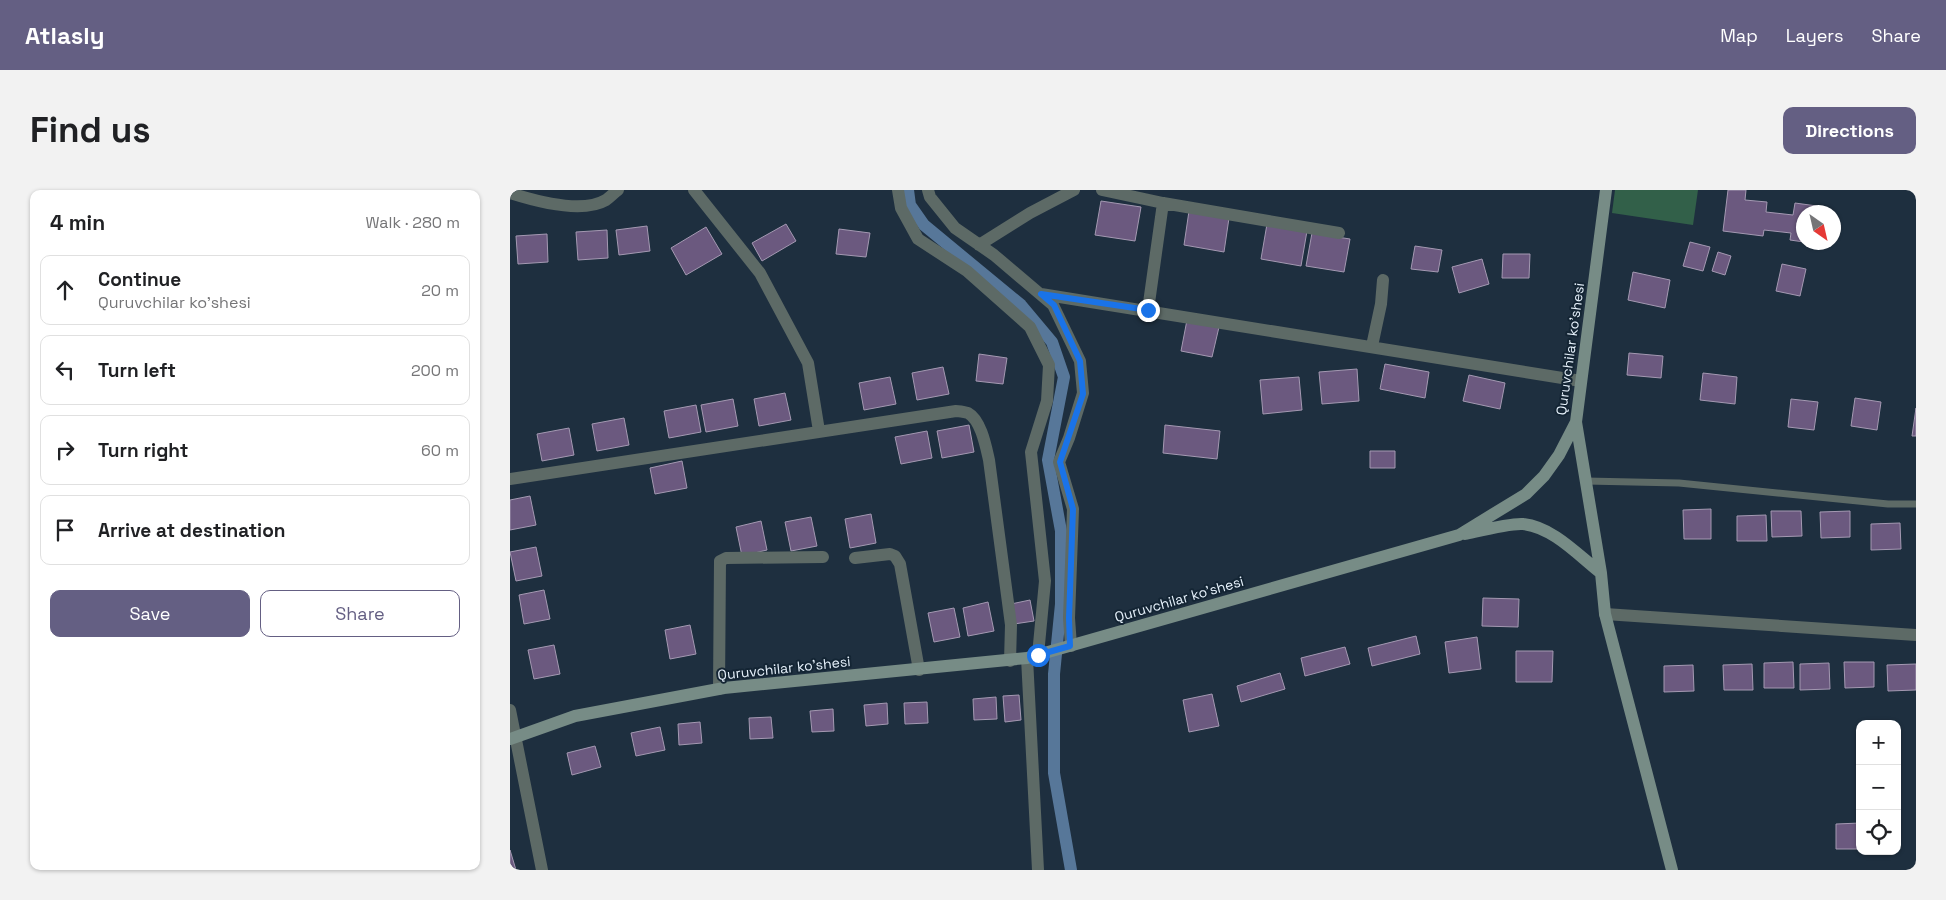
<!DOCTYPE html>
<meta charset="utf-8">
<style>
:root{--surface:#fff;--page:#f2f2f2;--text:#202124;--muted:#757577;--line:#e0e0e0;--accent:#645f83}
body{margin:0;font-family:"Space Grotesk",sans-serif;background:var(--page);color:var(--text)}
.controls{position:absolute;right:15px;bottom:15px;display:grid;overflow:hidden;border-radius:10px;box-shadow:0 1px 4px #0004}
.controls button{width:45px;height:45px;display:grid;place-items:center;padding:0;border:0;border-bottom:1px solid var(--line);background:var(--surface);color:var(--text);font:25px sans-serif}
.compass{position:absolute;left:1286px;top:15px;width:45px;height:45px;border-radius:50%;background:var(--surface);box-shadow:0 1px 4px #0004;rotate:146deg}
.stop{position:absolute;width:15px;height:15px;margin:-11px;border:4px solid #1a73e8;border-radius:50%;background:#fff}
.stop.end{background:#1a73e8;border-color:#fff;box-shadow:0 1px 5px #0008}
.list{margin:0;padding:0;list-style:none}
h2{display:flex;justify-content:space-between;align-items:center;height:65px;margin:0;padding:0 20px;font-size:21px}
h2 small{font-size:16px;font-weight:400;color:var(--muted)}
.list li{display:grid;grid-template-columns:32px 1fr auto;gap:15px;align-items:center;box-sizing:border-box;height:70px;margin:0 10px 10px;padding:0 10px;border:1px solid var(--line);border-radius:10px}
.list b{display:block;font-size:19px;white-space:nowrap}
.list p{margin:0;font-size:16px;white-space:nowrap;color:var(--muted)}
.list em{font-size:16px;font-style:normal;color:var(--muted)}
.actions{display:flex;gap:10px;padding:15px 20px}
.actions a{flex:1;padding:11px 0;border:1px solid var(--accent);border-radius:10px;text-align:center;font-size:18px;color:var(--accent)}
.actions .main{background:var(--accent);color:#fff}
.icon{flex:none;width:28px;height:28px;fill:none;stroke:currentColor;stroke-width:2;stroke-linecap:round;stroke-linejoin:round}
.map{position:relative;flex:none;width:1406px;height:680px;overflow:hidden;border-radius:10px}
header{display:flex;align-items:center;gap:30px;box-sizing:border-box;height:70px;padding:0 25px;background:var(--accent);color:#fff}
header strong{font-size:24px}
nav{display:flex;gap:28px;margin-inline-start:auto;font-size:18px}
.intro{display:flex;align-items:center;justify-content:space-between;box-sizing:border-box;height:120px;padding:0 30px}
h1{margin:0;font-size:35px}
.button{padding:12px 22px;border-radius:10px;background:var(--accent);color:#fff;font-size:18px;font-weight:700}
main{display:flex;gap:30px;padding:0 30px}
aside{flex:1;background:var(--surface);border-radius:10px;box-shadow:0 1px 4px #0004}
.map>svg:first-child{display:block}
</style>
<header>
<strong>Atlasly</strong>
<nav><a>Map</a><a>Layers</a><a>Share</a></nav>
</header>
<div class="intro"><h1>Find us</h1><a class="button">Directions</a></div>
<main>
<aside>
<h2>4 min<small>Walk · 280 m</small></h2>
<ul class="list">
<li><svg class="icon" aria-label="ahead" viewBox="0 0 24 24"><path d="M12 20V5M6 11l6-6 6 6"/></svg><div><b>Continue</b><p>Quruvchilar ko'shesi</p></div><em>20 m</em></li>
<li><svg class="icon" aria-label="left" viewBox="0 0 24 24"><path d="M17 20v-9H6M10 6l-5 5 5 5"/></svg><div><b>Turn left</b></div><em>200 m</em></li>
<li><svg class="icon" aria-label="right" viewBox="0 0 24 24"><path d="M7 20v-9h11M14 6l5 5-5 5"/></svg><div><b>Turn right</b></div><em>60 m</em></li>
<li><svg class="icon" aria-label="arrive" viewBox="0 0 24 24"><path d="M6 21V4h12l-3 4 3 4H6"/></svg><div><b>Arrive at destination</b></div></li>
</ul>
<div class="actions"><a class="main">Save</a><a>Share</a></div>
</aside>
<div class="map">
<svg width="1406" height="680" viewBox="0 0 1406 680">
<rect width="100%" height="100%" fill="#1e2f3f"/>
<path fill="#326049" d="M1105,0H1188L1183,35L1102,23Z"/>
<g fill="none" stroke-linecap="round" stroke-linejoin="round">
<path stroke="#577799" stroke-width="12" d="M398,0L400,15L414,35L511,115L542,152L554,187L538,270L551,341V414L544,484V583L561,680"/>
</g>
<path fill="#6b597f" stroke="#a499b2" d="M1218,0H1236L1235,10L1257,12L1256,22L1283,25L1285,13L1307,16L1306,22H1294V52L1280,50L1281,43L1254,40L1253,46L1213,41Z
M591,11L631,17L625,51L585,45Z
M679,21L719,28L714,62L674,55Z
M276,34L286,51L252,71L242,53Z
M757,34L797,41L791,76L751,69Z
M137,36L140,61L109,65L106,40Z
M196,37L212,64L176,85L161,58Z
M329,39L360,43L356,67L326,64Z
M97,40L98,68L68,70L66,42Z
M802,43L840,49L834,82L796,76Z
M37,44L38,72L8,74L6,46Z
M1180,52L1200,57L1193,81L1173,76Z
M905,56L932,60L928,82L901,79Z
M1208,62L1221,66L1215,85L1202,81Z
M993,64H1020L1019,88H992Z
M972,69L979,94L949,103L942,77Z
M1272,74L1296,79L1290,106L1266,101Z
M1123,82L1160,90L1155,118L1118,110Z
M677,130L709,137L702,167L671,161Z
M1119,163L1153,166L1151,188L1117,185Z
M469,164L497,168L493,194L466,191Z
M875,174L919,182L915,208L870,199Z
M433,177L439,204L407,210L402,183Z
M847,179L849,211L812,214L809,182Z
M1193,183L1227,187L1225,214L1190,210Z
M959,185L995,193L990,219L953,211Z
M380,187L386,214L354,220L349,193Z
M789,187L792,220L753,224L750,190Z
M275,203L281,230L249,236L244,209Z
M1345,208L1371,212L1367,240L1341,236Z
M223,209L228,236L196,242L191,215Z
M1281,209L1308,212L1304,240L1278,237Z
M186,215L191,242L159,248L154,221Z
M1406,218V246H1402Z
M114,228L119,255L87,261L82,234Z
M459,235L464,262L432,268L427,241Z
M655,235L710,241L707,269L653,263Z
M59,238L64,265L32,271L27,244Z
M417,241L422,268L391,274L385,247Z
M860,261H885V278H860Z
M172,271L177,298L145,304L140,278Z
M20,306L26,335L0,340V310Z
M1201,319V349H1174L1173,320Z
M1261,321H1291L1292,346L1262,347Z
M1340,321V347L1311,348L1310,322Z
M361,324L366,353L340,358L335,329Z
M1256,325L1257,351H1227V326Z
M301,327L307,356L281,361L275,332Z
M251,331L257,360L232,366L226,337Z
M1390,333L1391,359L1361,360V334Z
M26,357L32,386L6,391L0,362Z
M34,400L40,429L14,434L9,405Z
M973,408L1009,409L1008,437L972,436Z
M520,410L524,431L504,434L501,414Z
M478,412L484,441L458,446L453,418Z
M444,418L450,447L424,452L418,423Z
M180,435L186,464L160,469L155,440Z
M906,446L910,464L862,476L858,458Z
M967,447L971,479L939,483L935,452Z
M44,455L50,484L24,489L18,460Z
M835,457L840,474L795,486L791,468Z
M1006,461H1043L1042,492H1006Z
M1283,472L1284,498H1254V473Z
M1334,472H1364V497L1335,498Z
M1319,473L1320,499L1290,500V474Z
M1242,474L1243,500H1214L1213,475Z
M1406,474V500L1378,501L1377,475Z
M1183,475L1184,501L1154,502V476Z
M770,483L775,499L731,512L727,496Z
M702,504L709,536L679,542L673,510Z
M509,505L511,530L495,532L493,506Z
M486,507L487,529L464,530L463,509Z
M417,512L418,533L395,534L394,513Z
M377,513L378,534L356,536L354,515Z
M323,519L324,541L302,542L300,521Z
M261,527L263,548L240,549L239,528Z
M190,532L192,553L169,555L168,534Z
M150,537L155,560L126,566L121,543Z
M85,556L91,577L62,585L57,563Z
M1350,633V659H1326V634Z
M0,660L6,680H0Z"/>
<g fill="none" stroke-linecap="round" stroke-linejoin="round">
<path stroke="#5d6a66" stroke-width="7" d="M1076,291L1169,293L1378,314H1406"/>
<path stroke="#5d6a66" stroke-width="12" d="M184,0L250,83L298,173L309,241
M388,0L391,18L408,49L457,81L520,137L539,175L537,211L521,262L535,391L528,465
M418,0L420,7L445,38L484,65L543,115L570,171L573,203L559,248L549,272L563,319L559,428L561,456
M592,0L653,13L829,43
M0,3C25,11 72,24 96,10C100,7 104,3 108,0
M469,55L520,23L564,0
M531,104L1071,191
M638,120L653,13
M862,156L871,114L873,90
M0,289L446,221C449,221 454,222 458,223C471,230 476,257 479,270L501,435L500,471
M345,368L380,364L385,366L390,374L409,480
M1095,424L1406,445
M517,468L528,680
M209,499L210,371L216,368L313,367
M0,520L32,680"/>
<path stroke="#778c86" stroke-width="12" d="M1066,232L1091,383L1095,424L1162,680
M955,344C969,341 1000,333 1013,334C1043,337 1069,366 1091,383
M0,549L65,526L214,498L517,468L949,345L1016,304L1034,286L1049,265L1066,232L1096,0"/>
</g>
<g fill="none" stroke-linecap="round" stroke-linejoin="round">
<path stroke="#1a73e8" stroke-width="6" d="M528,465L560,456L559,428L563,319L550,272L573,204L570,171L544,115L531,104L638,120"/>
</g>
<g text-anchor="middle" stroke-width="4" stroke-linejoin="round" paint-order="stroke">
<g font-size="14" fill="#e7f2fc" stroke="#142534">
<text transform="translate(1060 159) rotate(-82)" y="5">Quruvchilar ko'shesi</text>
<text transform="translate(669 409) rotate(-16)" y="5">Quruvchilar ko'shesi</text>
<text transform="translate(274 478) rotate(-6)" y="5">Quruvchilar ko'shesi</text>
</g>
</g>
</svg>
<div class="controls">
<button>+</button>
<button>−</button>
<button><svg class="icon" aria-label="locate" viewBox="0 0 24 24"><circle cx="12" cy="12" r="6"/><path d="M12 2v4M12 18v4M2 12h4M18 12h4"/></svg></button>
</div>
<svg class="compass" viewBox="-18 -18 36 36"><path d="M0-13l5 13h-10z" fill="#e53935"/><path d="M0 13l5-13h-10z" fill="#757577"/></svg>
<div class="stop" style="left:528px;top:465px"></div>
<div class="stop end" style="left:638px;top:120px"></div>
</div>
</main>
